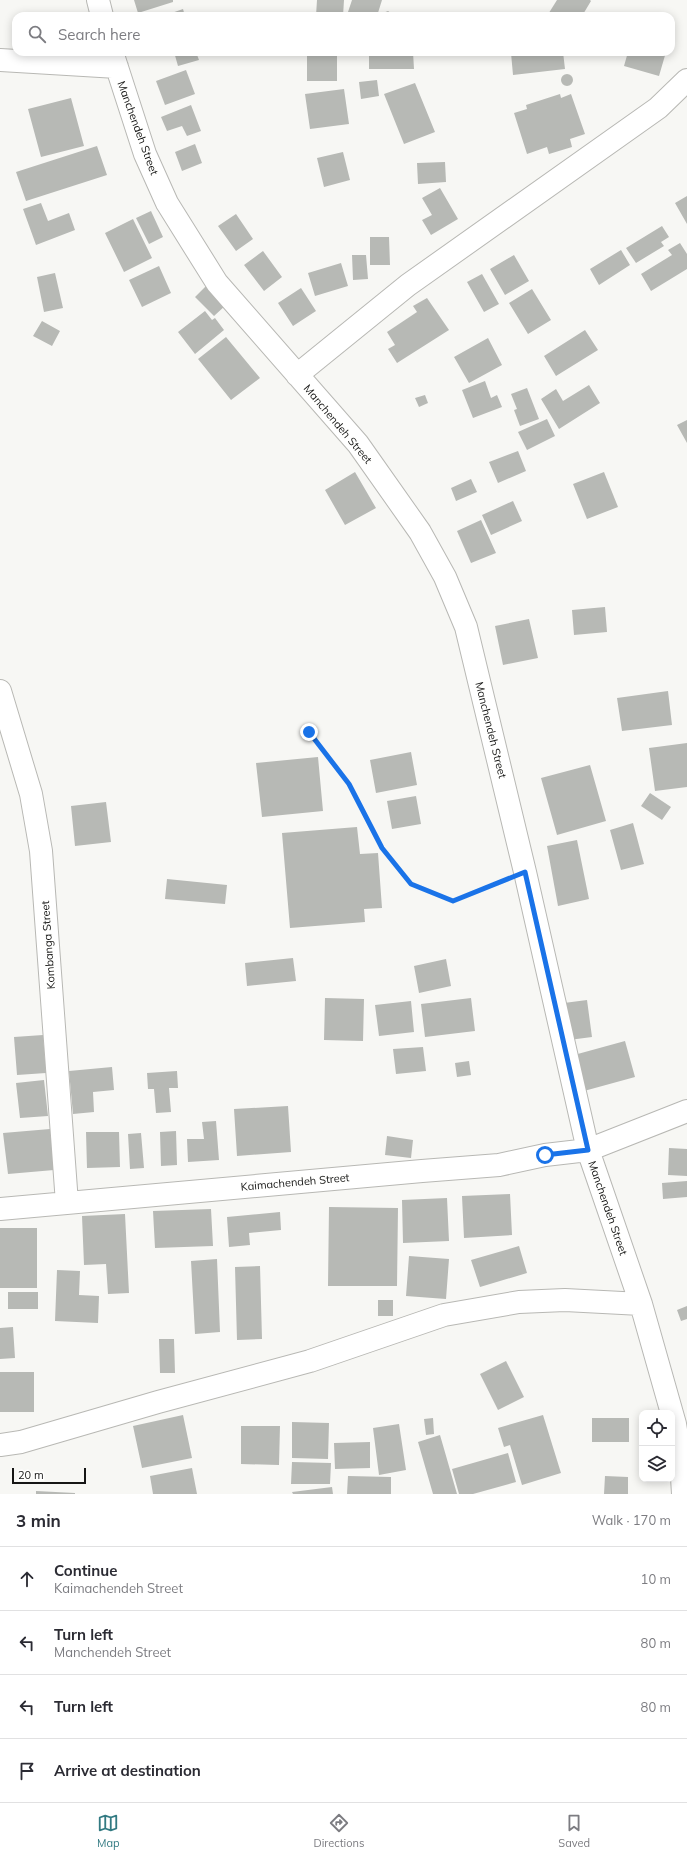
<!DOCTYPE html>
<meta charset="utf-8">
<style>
:root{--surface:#fff;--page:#f7f7f7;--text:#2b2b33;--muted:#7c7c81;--line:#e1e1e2;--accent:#327a82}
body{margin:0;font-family:Mulish,sans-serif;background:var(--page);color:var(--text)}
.controls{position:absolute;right:12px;bottom:12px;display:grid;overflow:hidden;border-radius:8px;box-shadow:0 2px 10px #0003}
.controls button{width:36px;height:36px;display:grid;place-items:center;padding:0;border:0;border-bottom:1px solid var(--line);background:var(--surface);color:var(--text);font:20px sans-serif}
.scale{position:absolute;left:12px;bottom:10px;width:74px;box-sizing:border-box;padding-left:4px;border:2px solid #161615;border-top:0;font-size:11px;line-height:14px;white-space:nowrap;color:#161615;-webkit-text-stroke:3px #fffffe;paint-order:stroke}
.stop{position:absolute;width:12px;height:12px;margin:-9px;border:3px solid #1a73e8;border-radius:50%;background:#fff}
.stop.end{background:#1a73e8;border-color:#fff;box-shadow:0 1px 4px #0008}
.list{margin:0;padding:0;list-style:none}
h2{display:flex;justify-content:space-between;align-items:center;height:52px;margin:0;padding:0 16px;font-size:17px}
h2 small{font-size:13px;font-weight:400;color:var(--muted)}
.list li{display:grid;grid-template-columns:26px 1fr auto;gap:12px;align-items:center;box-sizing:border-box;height:64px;padding:0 16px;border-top:1px solid var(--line)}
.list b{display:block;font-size:15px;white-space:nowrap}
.list p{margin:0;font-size:13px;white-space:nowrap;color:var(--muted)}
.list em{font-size:13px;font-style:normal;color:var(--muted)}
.icon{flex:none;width:22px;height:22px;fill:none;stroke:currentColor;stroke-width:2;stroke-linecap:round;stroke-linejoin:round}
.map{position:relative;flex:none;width:687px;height:1494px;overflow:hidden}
.search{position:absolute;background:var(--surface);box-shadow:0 2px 10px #0003;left:12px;right:12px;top:12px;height:44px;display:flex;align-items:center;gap:10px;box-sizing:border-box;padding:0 14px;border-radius:12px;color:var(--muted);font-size:15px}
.sheet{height:308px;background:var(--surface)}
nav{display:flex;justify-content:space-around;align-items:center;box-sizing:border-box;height:56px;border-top:1px solid var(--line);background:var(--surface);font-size:11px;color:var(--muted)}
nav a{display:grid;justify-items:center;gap:2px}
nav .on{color:var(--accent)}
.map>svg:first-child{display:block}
</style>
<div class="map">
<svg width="687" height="1494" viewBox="0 0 687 1494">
<rect width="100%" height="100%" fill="#f7f7f4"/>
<path fill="#b7b9b5" d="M134,0H173V2L138,13Z
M317,0H344L343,16H316Z
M352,0H382L377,16H350L347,15Z
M557,0H590L591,1L582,16H547Z
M183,9L185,16H163Z
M388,11L395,16H381L383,13Z
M174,52H196L199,60L178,66Z
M307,52H337V81H307Z
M369,52H413L414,69H369Z
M563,52L565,69L513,75L511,53Z
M628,52H666L659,76L624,66Z
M186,70L195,94L165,105L156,81Z
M561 80a6 6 0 1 1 12 0a6 6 0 1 1-12 0Z
M377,80L379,96L361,99L359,82Z
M415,83L435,132L404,144L384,94Z
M344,89L349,124L310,129L305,94Z
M560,94L561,98L571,94L585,134L570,139L572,147L549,154L547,147L527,154L514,113L527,109L526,105Z
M71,98L84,146L41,157L28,109Z
M191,105L201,131L187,136L182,126L167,131L161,117Z
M195,144L202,163L182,171L175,152Z
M97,146L107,175L26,201L16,172Z
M343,152L350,180L324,187L317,158Z
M445,162L446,182L418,184L417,163Z
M440,188L458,219L431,235L422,220L432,215L422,198Z
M687,196V224L675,203Z
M41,203L48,221L69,213L75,230L36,245L23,209Z
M151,211L163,237L149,244L136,218Z
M236,214L253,239L236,251L218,226Z
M133,219L152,258L124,272L105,233Z
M662,226L669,237L661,242L664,246L636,263L626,248Z
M370,237H389L390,265H370Z
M680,243L687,254V269L651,291L641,274L672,255L668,250Z
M621,250L630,265L599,285L590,269Z
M263,251L282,277L264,291L244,265Z
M352,255H366L368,279L353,280Z
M514,255L529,281L505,295L490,269Z
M341,263L348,286L315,296L308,273Z
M159,266L171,293L142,307L129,280Z
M55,273L63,308L44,312L37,277Z
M482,274L499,304L484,312L467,282Z
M207,285L226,305L214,316L195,297Z
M301,288L316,311L293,326L278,303Z
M532,289L551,320L528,334L509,303Z
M427,298L449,330L397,363L388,349L395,345L387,332L417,312L413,306Z
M205,311L212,320L215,318L224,330L195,354L178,332Z
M42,321L60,331L52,346L33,336Z
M585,330L598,350L556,376L544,356Z
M226,337L260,378L231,400L198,359Z
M488,338L502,365L469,383L454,357Z
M485,381L491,398L497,395L502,407L473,418L462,390Z
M589,385L600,403L559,429L541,399L556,389L563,401Z
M527,388L539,419L520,426L514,410L517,409L511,394Z
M425,395L428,403L419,407L415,398Z
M547,419L555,436L527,450L518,432Z
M687,420V443L677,425Z
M518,451L526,471L498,483L489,462Z
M355,472L376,508L345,525L325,490Z
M604,472L618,507L587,519L573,484Z
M471,479L477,492L456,501L451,488Z
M513,501L522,521L491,535L482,515Z
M481,520L496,553L471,563L457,531Z
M605,607L607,632L574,635L572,610Z
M529,619L538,658L503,665L495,626Z
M668,691L672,725L622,731L617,698Z
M687,743V787L655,791L649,748Z
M411,752L417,785L376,793L370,760Z
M318,757L323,811L262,817L256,763Z
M590,765L606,821L557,835L541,778Z
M650,793L671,807L662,820L641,806Z
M416,796L421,824L392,829L387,801Z
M106,802L111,842L75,846L71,806Z
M633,823L644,864L621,870L610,830Z
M357,827L360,854L378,853L382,908L364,909L365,922L290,928L282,833Z
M577,840L589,899L558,906L547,846Z
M167,879L227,885L225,904L165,899Z
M293,958L296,981L247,986L245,963Z
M446,959L451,986L419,993L414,966Z
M325,998L364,999L363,1041L324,1040Z
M471,998L475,1031L425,1037L421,1004Z
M587,1000L592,1037L569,1040L564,1003Z
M411,1001L414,1032L379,1036L375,1005Z
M43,1035L46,1073L17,1075L14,1037Z
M625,1041L635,1077L584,1091L574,1055Z
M423,1047L426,1071L396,1074L393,1049Z
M469,1061L471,1075L457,1077L455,1063Z
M112,1067L114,1090L93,1092L94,1112L73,1114L69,1071Z
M177,1071L178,1088H169L171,1112L156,1113L154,1089H148L147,1073Z
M44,1080L48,1116L20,1118L16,1083Z
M288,1106L291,1152L237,1156L234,1109Z
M216,1121L219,1160L188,1162L187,1139H204L202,1122Z
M50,1129L54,1170L8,1174L3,1133Z
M176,1131L177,1165L161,1166L160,1132Z
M86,1132H119L120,1167L87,1168Z
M141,1133L144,1168L130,1169L128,1134Z
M387,1136L413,1140L411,1158L385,1155Z
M669,1148L687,1149V1176L668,1175Z
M687,1181V1197L663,1199L662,1183Z
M510,1194L512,1235L464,1238L462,1196Z
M447,1198L449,1241L403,1243L402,1200Z
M329,1207L398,1208L397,1286H328Z
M211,1209L213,1246L155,1248L153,1211Z
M280,1212L281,1230L249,1233L250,1245L229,1247L227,1217Z
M125,1214L129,1293L108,1294L106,1264L84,1265L82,1216Z
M0,1228H37V1288H0Z
M519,1246L527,1273L480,1287L471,1260Z
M409,1256L449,1259L446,1299L406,1296Z
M217,1259L220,1332L195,1334L191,1261Z
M260,1266L262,1339L237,1340L235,1267Z
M57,1270L80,1271L79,1295L99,1296L98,1323L55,1321Z
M8,1292H38V1309H8Z
M378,1300H393V1316H378Z
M687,1306V1319L681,1321L677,1310Z
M13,1327L15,1358L0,1359V1328Z
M159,1339H174L175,1373H160Z
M506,1361L524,1397L498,1410L480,1374Z
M0,1372H34V1412H0Z
M183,1415L192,1458L142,1468L133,1426Z
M543,1415L561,1473L522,1485L510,1445L504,1447L498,1428Z
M433,1418L434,1434L426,1435L424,1419Z
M592,1418H629V1442H592Z
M292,1422L329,1423L328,1459L292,1458Z
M399,1424L406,1470L379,1475L373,1428Z
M241,1426H280L279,1465L241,1464Z
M440,1435L457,1494H433L418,1442Z
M370,1442V1468L335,1469L334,1443Z
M508,1453L516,1482L473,1494H459L452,1469Z
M292,1462L331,1463L330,1484H291Z
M192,1468L197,1494H153L150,1476Z
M348,1476L391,1477V1494H347Z
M605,1476L628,1477V1494H604Z
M332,1487L333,1494H293L292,1492Z
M36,1491L75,1493V1494H36Z"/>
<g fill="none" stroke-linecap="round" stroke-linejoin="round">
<g stroke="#b8b8b4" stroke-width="24">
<path id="minor" d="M98,0L102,16
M112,52L145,154L167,203L217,283L358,444L420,532L445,577L466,627L525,872L588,1150L641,1304L675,1424L681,1461L683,1494
M0,60L117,67
M297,375L408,285L658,108L687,80
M0,691L31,794L41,851L67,1203
M0,1209L422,1171L499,1165L545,1155L588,1150L687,1111
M0,1445L21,1442L158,1402L310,1361L444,1315L519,1302L565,1300L641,1304"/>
</g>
<path stroke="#969694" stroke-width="2.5" stroke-dasharray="2 3" stroke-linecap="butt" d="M309,732L349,784L382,848L411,884L453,901L503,881"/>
<use href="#minor" stroke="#fff" stroke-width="22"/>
</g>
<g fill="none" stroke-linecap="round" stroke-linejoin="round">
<path stroke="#1a73e8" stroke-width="5" d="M309,732L349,784L382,848L411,884L453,901L525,872L588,1150L545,1155"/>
</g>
<g text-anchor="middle" stroke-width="3" stroke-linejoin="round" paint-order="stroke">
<g font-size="11" fill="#161615" stroke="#fffffe">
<text transform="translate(138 128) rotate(70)" y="4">Manchendeh Street</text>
<text transform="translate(338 424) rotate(50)" y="4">Manchendeh Street</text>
<text transform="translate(491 730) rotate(76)" y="4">Manchendeh Street</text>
<text transform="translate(48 945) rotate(-94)" y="4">Kombanga Street</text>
<text transform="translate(295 1182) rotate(-5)" y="4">Kaimachendeh Street</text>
<text transform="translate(608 1208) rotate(71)" y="4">Manchendeh Street</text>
</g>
</g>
</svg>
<div class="controls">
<button><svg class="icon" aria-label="locate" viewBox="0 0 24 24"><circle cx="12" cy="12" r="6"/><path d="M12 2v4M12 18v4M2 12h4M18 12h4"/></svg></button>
<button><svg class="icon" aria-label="layers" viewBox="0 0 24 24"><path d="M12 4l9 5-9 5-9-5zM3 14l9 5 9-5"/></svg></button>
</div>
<div class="scale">20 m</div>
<div class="stop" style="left:545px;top:1155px"></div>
<div class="stop end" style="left:309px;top:732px"></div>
<div class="search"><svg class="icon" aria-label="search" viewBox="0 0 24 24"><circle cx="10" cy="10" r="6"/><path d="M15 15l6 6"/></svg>Search here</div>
</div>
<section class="sheet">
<h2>3 min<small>Walk · 170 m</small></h2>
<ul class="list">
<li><svg class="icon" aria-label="ahead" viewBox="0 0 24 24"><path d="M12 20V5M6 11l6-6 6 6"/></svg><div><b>Continue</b><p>Kaimachendeh Street</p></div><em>10 m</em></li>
<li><svg class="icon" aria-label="left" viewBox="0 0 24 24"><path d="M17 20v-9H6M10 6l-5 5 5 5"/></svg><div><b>Turn left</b><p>Manchendeh Street</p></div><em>80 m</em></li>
<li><svg class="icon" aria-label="left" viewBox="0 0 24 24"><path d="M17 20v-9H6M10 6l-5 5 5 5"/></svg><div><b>Turn left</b></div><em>80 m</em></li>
<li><svg class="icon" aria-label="arrive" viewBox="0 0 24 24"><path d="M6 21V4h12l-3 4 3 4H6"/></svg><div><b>Arrive at destination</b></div></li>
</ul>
</section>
<nav>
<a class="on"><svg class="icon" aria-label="map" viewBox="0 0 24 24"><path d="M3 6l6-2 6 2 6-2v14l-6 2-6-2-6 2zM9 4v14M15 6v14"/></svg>Map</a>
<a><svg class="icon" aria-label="directions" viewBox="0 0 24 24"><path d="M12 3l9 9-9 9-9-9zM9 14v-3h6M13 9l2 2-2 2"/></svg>Directions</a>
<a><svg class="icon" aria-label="saved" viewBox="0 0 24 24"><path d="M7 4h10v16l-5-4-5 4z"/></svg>Saved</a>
</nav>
